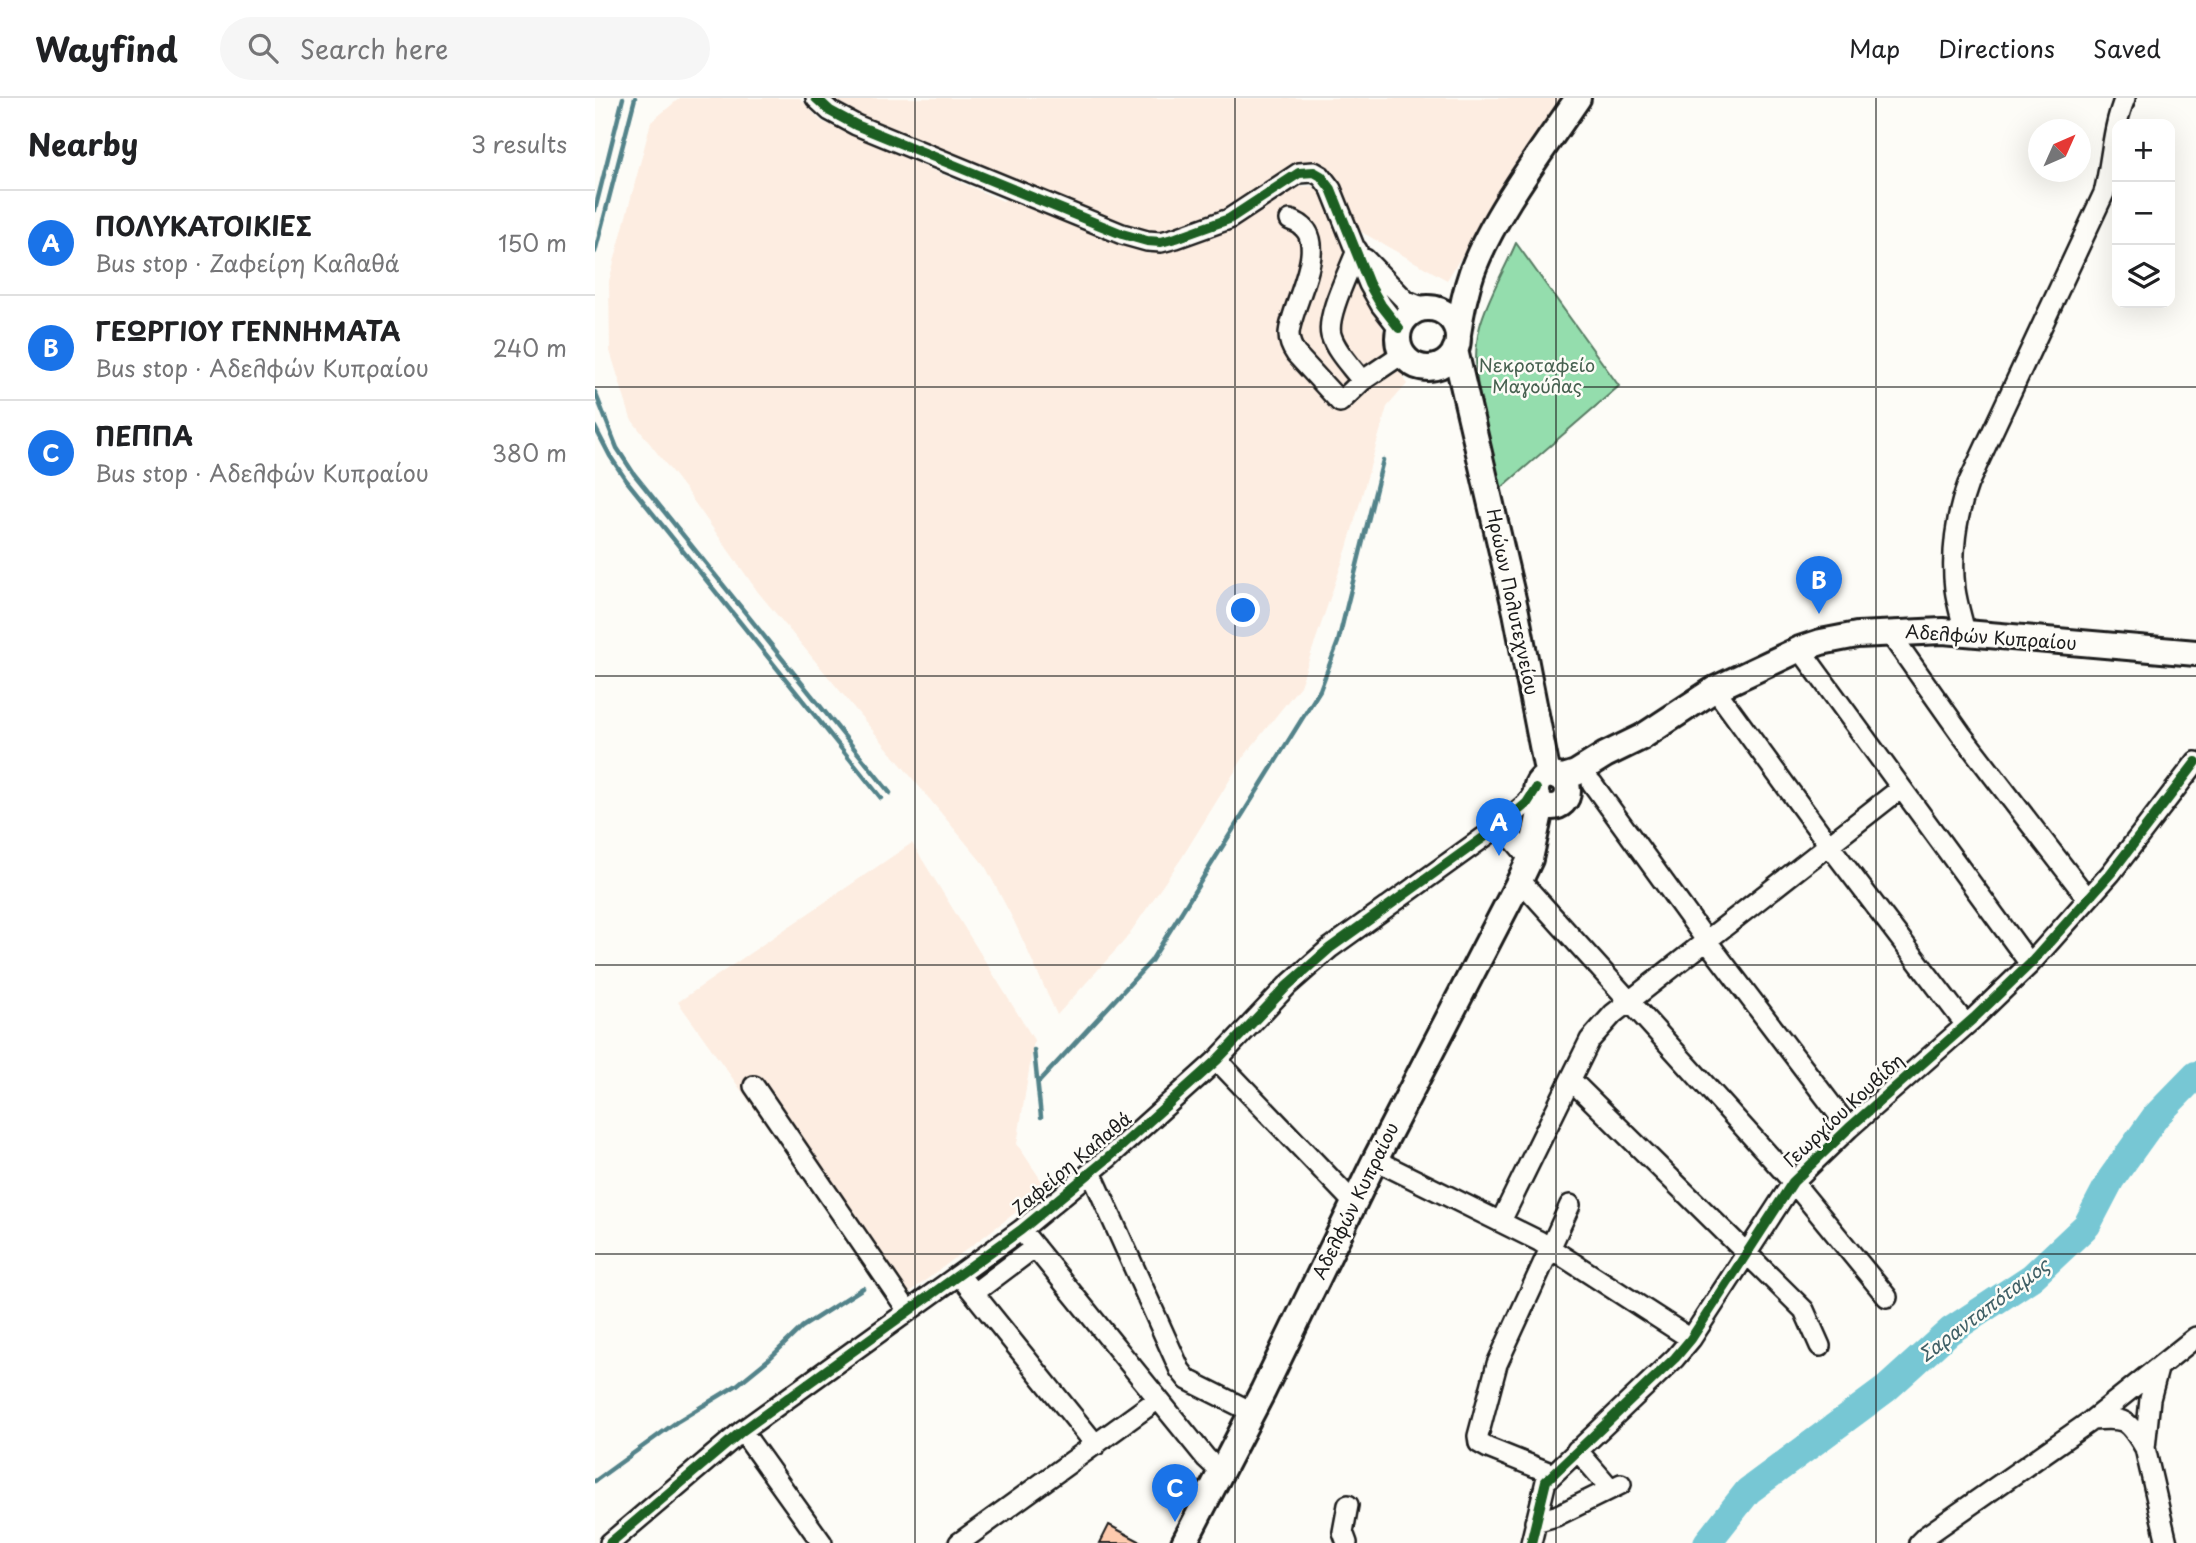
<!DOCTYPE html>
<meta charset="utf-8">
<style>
:root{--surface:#fff;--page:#f6f6f6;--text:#202124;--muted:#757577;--line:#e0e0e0;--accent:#1a73e8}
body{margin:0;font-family:"Playpen Sans",sans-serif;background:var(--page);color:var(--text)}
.controls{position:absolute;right:21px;top:21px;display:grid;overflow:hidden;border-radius:14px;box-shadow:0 7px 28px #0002}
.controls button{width:63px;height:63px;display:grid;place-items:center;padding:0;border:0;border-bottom:2px solid var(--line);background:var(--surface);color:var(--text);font:35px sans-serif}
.compass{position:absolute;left:1433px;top:21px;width:63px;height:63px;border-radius:50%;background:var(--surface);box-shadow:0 7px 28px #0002;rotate:45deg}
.you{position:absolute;left:649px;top:513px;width:24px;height:24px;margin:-18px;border:5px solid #fff;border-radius:50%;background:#1a73e8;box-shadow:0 0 0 10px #1a73e833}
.badge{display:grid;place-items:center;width:46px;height:46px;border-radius:50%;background:var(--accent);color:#fff;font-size:23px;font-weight:700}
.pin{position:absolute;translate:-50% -58px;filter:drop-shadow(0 2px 4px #0008)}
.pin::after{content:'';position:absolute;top:37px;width:24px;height:21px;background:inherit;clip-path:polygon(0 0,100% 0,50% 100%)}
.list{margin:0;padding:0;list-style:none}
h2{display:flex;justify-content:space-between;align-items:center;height:91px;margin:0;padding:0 28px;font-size:30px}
h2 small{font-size:23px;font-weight:400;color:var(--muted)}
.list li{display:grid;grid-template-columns:46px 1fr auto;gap:21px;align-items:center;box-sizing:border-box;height:105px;padding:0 28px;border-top:2px solid var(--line)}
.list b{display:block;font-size:26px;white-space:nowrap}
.list p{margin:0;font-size:23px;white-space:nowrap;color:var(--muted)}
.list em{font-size:23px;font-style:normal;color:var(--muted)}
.icon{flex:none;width:38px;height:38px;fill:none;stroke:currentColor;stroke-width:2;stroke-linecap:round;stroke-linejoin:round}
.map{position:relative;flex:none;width:1601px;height:1445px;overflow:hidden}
header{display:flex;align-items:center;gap:42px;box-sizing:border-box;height:98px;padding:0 35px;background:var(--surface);border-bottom:2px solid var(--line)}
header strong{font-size:33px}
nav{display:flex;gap:38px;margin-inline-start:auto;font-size:24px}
.search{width:490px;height:63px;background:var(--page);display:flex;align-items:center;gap:18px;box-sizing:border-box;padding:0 24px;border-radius:38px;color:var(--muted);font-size:26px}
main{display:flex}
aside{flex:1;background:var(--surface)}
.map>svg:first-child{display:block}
</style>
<header>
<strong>Wayfind</strong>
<div class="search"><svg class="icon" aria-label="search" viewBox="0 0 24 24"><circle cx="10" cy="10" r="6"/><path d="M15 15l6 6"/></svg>Search here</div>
<nav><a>Map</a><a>Directions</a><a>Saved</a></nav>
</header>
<main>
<aside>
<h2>Nearby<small>3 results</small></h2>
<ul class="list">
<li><span class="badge">A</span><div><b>ΠΟΛΥΚΑΤΟΙΚΙΕΣ</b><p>Bus stop · Ζαφείρη Καλαθά</p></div><em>150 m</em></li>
<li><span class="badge">B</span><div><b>ΓΕΩΡΓΙΟΥ ΓΕΝΝΗΜΑΤΑ</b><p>Bus stop · Αδελφών Κυπραίου</p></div><em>240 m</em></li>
<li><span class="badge">C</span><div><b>ΠΕΠΠΑ</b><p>Bus stop · Αδελφών Κυπραίου</p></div><em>380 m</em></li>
</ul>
</aside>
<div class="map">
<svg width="1601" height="1445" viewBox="0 0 1601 1445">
<rect width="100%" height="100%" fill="#fdfcf7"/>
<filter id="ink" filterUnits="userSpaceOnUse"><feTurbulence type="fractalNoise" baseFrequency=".0143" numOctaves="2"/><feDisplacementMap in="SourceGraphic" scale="14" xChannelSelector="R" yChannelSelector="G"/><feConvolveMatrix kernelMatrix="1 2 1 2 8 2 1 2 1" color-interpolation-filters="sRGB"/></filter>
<g filter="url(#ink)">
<path fill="#fdede1" d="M85,0H205L226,23L408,103L415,96L554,156L633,132L700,89L717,88L729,97L812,286L792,309L752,450L705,588L650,657L586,761L530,842L462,917L419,823L390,768L163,494L90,391L36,321L15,253L14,183L56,24Z
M231,0H965L852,182L761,131L730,71L714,63L700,68L639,109L577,133H550L517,125L246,11Z
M317,745L439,942L422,1046L452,1091L299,1206L83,904Z"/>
<path fill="#94ddad" stroke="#587c64" stroke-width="2" d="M921,145L1024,288L904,392C894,344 872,276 885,228C892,201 910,171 921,145Z"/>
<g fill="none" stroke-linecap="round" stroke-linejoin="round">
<path stroke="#53838a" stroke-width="4.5" d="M0,112L28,0
M0,154L40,0
M0,294L22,350L39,376L295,695
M0,329L15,358L31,382L286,700
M439,952L446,1019
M443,985L556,863L725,592L743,544L788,362
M0,1383L83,1323L142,1287L174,1261L207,1229L268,1190"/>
<path stroke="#77c7d4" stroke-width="28" d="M1112,1445L1153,1393L1291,1291L1355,1233L1437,1179L1492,1127L1516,1081L1561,1018L1601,977"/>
</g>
<path fill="#fecbae" stroke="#1c1c1c" stroke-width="2" d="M514,1427L548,1445H505Z"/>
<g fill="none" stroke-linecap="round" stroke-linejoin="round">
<g stroke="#1c1c1c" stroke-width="24">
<path id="minor" d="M221,0L235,13L261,27L527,136L552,143L566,144L581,140L634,121L704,75L719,74L726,78L736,91L774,186L786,207L804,230
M695,122C743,136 695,207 694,236C694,244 696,249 701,256L745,304L767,283L807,256
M762,152C755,172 731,217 736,237C741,254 757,269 767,283
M770,161L810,202L829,210
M1294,534L1366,636L1493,801
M1370,535C1367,521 1362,506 1360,491C1356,457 1361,418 1373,386L1509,95C1517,63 1517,31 1530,0
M1205,551L1435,866
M1120,591L1234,747L1371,927
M997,685L1111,842L1254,1030
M906,727L935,761
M925,782L1198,1084L1292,1199
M622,962L759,1105
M976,982L1209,1212L1225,1248
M159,988L313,1213
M780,1062L944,1143L1096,1241
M496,1074L585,1272L593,1282L657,1314
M906,1123L995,942L1018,916L1305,691
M426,1132L611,1360L626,1374
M364,1177L501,1347
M379,1195L440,1149
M1563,1271L1555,1301L1550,1350L1572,1445
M1497,1322C1530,1319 1533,1321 1550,1350
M147,1333L227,1445
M982,1352L1015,1390
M958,1376L893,1350L884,1345L883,1338L902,1266L975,1107
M940,1424L961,1418L1026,1386
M15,1445L147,1333L426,1132L513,1060L622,962L692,888L735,850L906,727L932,705L941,691
M364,1445L563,1301
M752,1445L748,1434L753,1407
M936,1445L951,1383L1080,1260L1096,1241L1198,1084L1254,1030L1379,920L1435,866L1516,775L1601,664
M1324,1445L1331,1438L1497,1322L1601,1239"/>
</g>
<g stroke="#1c1c1c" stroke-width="30">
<path id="major" d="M803 240a30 30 0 1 1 60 0a30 30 0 1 1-60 0Z
M863,236C866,215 870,194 877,174C898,117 949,50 983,0
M860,252L921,514L953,678
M941 693a16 16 0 1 1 32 0a16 16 0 1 1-32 0Z
M965,680L981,675L1010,657L1047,639L1120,591L1205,551L1226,544L1262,537L1348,533L1601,555
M589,1445L668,1293L780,1062L925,782L935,761L947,706"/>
</g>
<use href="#minor" stroke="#fdfcf7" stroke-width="19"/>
<use href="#major" stroke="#fdfcf7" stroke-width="24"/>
<g stroke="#fdfcf7" stroke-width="15">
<path id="cycleway" d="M221,0L235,13L261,27L527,136L552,143L566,144L581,140L634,121L704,75L719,74L726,78L736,91L774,186L786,207L804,230
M15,1445L147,1333L426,1132L513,1060L622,962L692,888L735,850L906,727L932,705L941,691
M936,1445L951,1383L1080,1260L1096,1241L1198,1084L1254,1030L1379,920L1435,866L1516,775L1601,664"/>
</g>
<use href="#cycleway" stroke="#1b5e20" stroke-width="10"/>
</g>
</g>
<path fill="none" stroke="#1c1c1c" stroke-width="2" stroke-opacity="0.55" d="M320,0V1445M640,0V1445M961,0V1445M1281,0V1445M0,289H1601M0,578H1601M0,867H1601M0,1156H1601"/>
<g text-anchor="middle" stroke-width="5" stroke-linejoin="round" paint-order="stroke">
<g font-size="18" fill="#46604f" stroke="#fdfcf7">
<text x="942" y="274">Νεκροταφείο<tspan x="942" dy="21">Μαγούλας</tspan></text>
</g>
<g font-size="18" fill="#1c1c1c" stroke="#fdfcf7">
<text transform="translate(917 504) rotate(78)" y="6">Ηρώων Πολυτεχνείου</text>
<text transform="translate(1396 540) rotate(4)" y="6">Αδελφών Κυπραίου</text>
<text transform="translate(1249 1013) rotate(-43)" y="6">Γεωργίου Κουβίδη</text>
<text transform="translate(477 1066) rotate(-40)" y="6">Ζαφείρη Καλαθά</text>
<text transform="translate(761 1103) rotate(-64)" y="6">Αδελφών Κυπραίου</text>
</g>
<g font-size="19" font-style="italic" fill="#406066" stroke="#fdfcf7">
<text transform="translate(1389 1212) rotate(-37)" y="7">Σαρανταπόταμος</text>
</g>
</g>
</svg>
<div class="controls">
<button>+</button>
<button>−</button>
<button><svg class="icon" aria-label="layers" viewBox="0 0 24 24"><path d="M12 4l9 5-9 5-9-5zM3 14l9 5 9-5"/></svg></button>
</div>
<svg class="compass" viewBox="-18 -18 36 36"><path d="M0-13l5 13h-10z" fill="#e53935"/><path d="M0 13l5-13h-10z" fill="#757577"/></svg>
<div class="you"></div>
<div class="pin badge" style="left:904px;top:758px">A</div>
<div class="pin badge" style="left:1224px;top:516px">B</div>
<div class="pin badge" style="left:580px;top:1424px">C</div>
</div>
</main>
